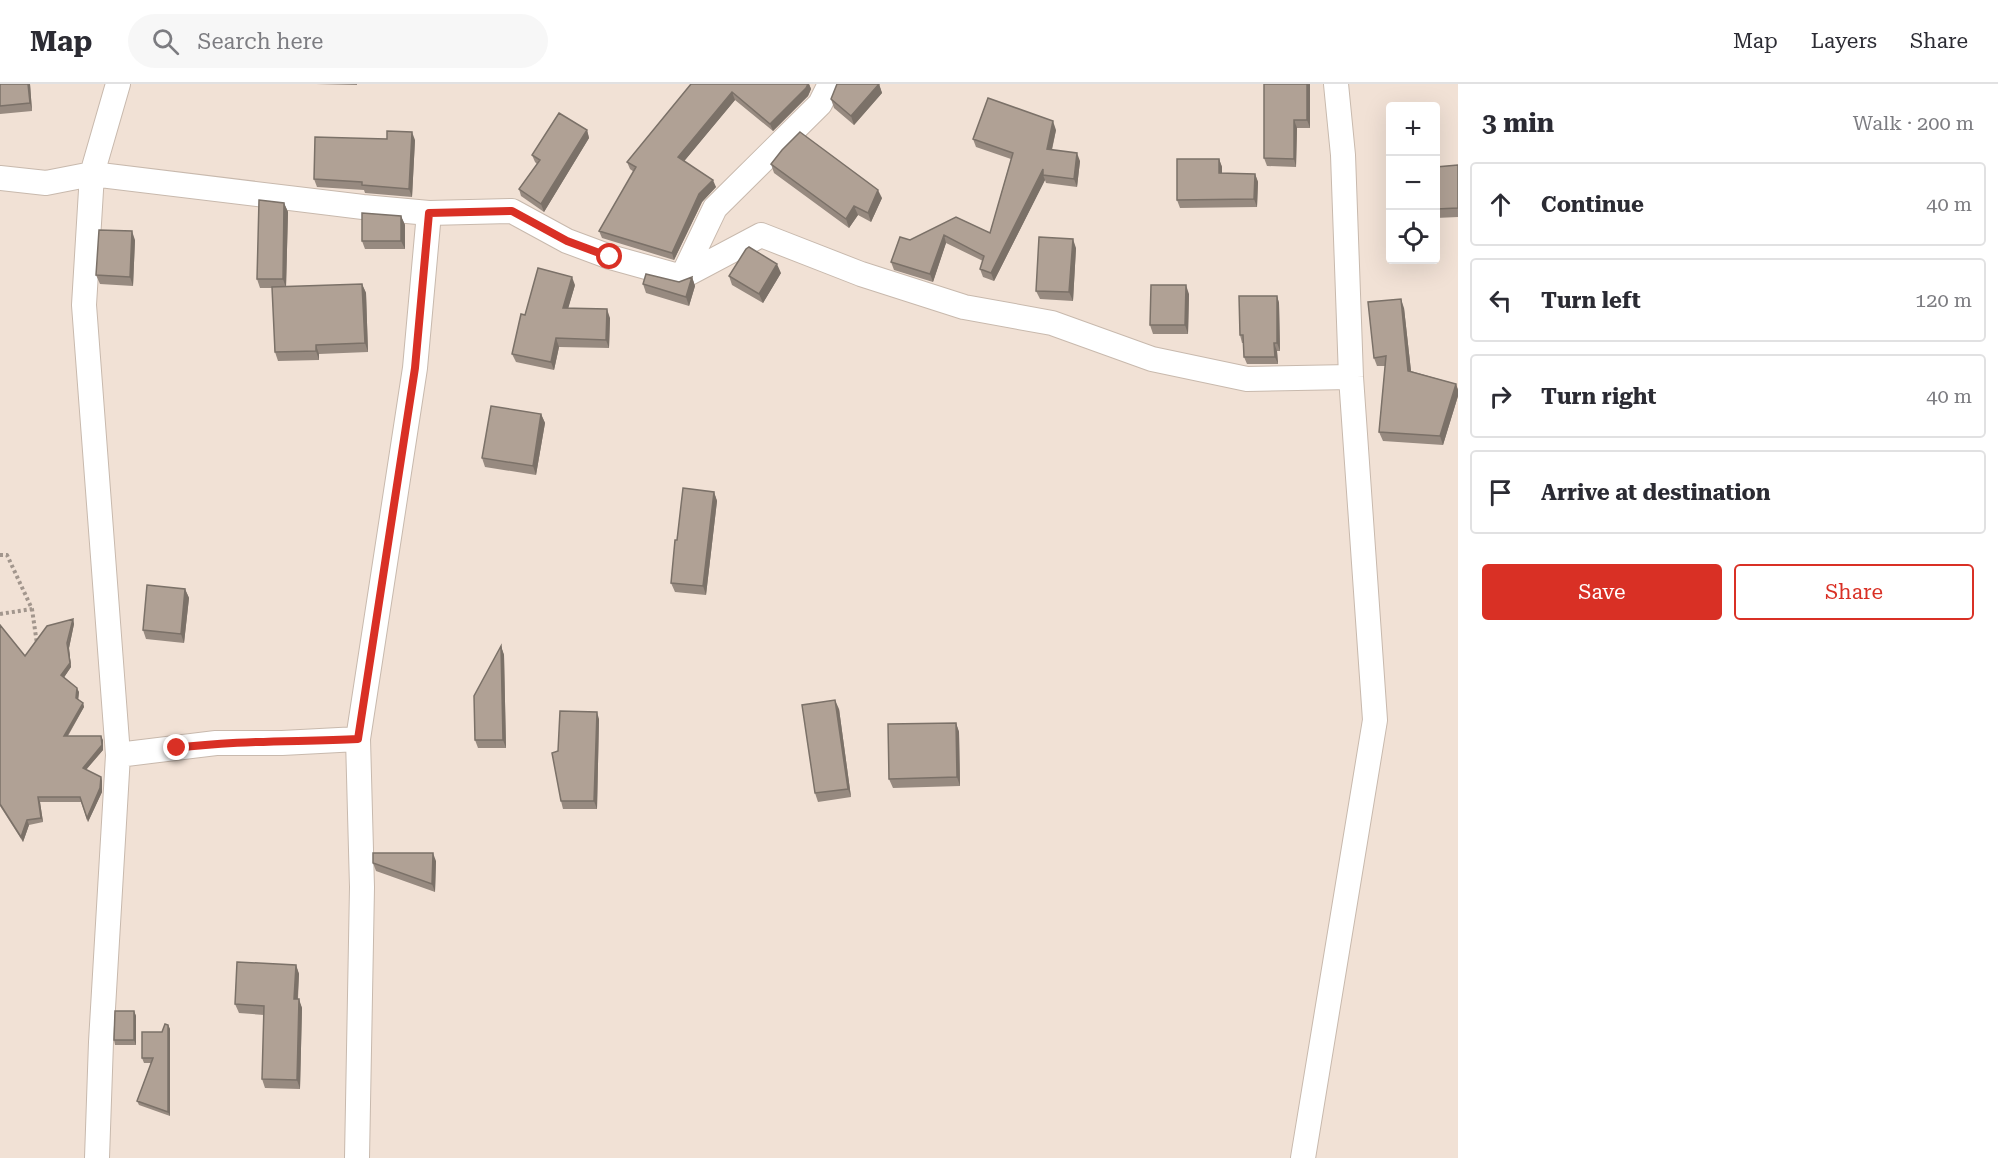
<!DOCTYPE html>
<meta charset="utf-8">
<style>
:root{--surface:#fff;--page:#f7f7f7;--text:#2b2b33;--muted:#7c7c81;--line:#e1e1e2;--accent:#d93025}
body{margin:0;font-family:"Roboto Serif",serif;background:var(--page);color:var(--text)}
.controls{position:absolute;right:18px;top:18px;display:grid;overflow:hidden;border-radius:6px;box-shadow:0 6px 24px #0002}
.controls button{width:54px;height:54px;display:grid;place-items:center;padding:0;border:0;border-bottom:2px solid var(--line);background:var(--surface);color:var(--text);font:30px sans-serif}
.stop{position:absolute;width:18px;height:18px;margin:-14px;border:4px solid #d93025;border-radius:50%;background:#fff}
.stop.end{background:#d93025;border-color:#fff;box-shadow:0 2px 6px #0008}
.list{margin:0;padding:0;list-style:none}
h2{display:flex;justify-content:space-between;align-items:center;height:78px;margin:0;padding:0 24px;font-size:26px}
h2 small{font-size:20px;font-weight:400;color:var(--muted)}
.list li{display:grid;grid-template-columns:39px 1fr auto;gap:18px;align-items:center;box-sizing:border-box;height:84px;margin:0 12px 12px;padding:0 12px;border:2px solid var(--line);border-radius:6px}
.list b{display:block;font-size:22px;white-space:nowrap}
.list em{font-size:20px;font-style:normal;color:var(--muted)}
.actions{display:flex;gap:12px;padding:18px 24px}
.actions a{flex:1;padding:14px 0;border:2px solid var(--accent);border-radius:6px;text-align:center;font-size:21px;color:var(--accent)}
.actions .main{background:var(--accent);color:#fff}
.icon{flex:none;width:33px;height:33px;fill:none;stroke:currentColor;stroke-width:2;stroke-linecap:round;stroke-linejoin:round}
.map{position:relative;flex:none;width:1458px;height:1074px;overflow:hidden}
header{display:flex;align-items:center;gap:36px;box-sizing:border-box;height:84px;padding:0 30px;background:var(--surface);border-bottom:2px solid var(--line)}
header strong{font-size:28px}
nav{display:flex;gap:33px;margin-inline-start:auto;font-size:21px}
.search{width:420px;height:54px;background:var(--page);display:flex;align-items:center;gap:15px;box-sizing:border-box;padding:0 21px;border-radius:33px;color:var(--muted);font-size:22px}
main{display:flex}
aside{flex:1;background:var(--surface)}
.map>svg:first-child{display:block}
</style>
<header>
<strong>Map</strong>
<div class="search"><svg class="icon" aria-label="search" viewBox="0 0 24 24"><circle cx="10" cy="10" r="6"/><path d="M15 15l6 6"/></svg>Search here</div>
<nav><a>Map</a><a>Layers</a><a>Share</a></nav>
</header>
<main>
<div class="map">
<svg width="1458" height="1074" viewBox="0 0 1458 1074">
<rect width="100%" height="100%" fill="#f1e1d5"/>
<g fill="none" stroke-linecap="round" stroke-linejoin="round">
<g stroke="#c8b9ad" stroke-width="26">
<path id="minor" d="M0,94L46,99L92,90L363,123L429,129L512,127L567,157L610,173L682,193L761,151L861,190L964,223L1052,239L1152,275L1247,295L1351,293
M682,193L715,124L820,20L830,0
M118,671L216,659H282L358,655
M97,1074L101,958L118,671L84,221L92,90L118,0
M357,1074L362,803L358,655L415,284L429,129
M1303,1074L1375,636L1351,293L1343,71L1336,0"/>
</g>
<path stroke="#a2968d" stroke-width="4" stroke-dasharray="3 3" stroke-linecap="butt" d="M0,471H7L32,525L37,560
M0,530L32,525"/>
<use href="#minor" stroke="#fff" stroke-width="24"/>
</g>
<path fill="#978a80" d="M0,0H30L32,27L0,30Z
M316,0H357V1Z
M691,0H809L811,5L808,12L773,47L735,16L684,77L716,103L702,118L674,176L602,154L599,147L634,88L630,85L627,78Z
M879,0L882,9L854,41L834,24L831,15Z
M1310,0V44H1297L1296,83L1267,82L1264,74Z
M587,46L589,54L544,128L521,112L519,105L537,80L535,78L532,71Z
M1056,46L1052,66L1080,77L1077,103L1046,99L1045,96L994,197L983,193L980,185L983,177L946,159L933,198L894,186L891,178L910,156L956,133L990,149L1011,75L976,63L973,55Z
M415,56L412,113L365,109L364,106L317,103L314,95Z
M1219,75L1222,83V89L1255,90L1258,98L1257,123L1180,124L1177,116Z
M771,80L882,114L871,138L858,131L849,144L774,89Z
M1458,81V133L1436,134V83Z
M284,119L288,128L286,203L362,200L366,209L368,268L319,270V276L278,277L275,268L273,204H260L257,195Z
M401,132L405,141V165H365L362,157Z
M135,156L133,202L100,200L96,191Z
M1076,164L1073,217L1040,215L1036,207Z
M781,189L763,219L732,201L729,192Z
M692,193L695,202L689,222L646,209L643,200L679,198Z
M575,201L568,224L610,234L609,264L559,263L554,286L516,278L512,270L525,231Z
M1189,210L1188,250H1153L1150,241Z
M1277,212L1279,219L1280,267H1277L1278,280H1247L1244,273V259H1242L1240,251Z
M1404,224L1411,287L1456,300L1458,306V312L1443,361L1383,357L1379,348L1385,282H1377L1374,274Z
M541,330L545,339L536,391L485,383L482,374Z
M714,408L717,417L706,511L675,508L671,499L677,456Z
M185,505L189,514L184,559L146,555L143,546Z
M73,535L74,540L69,564L71,583L64,593L79,608L78,615L83,619L84,623L68,652L103,656V666L86,686L101,693L102,697V708L88,738L81,718H40L43,738L29,741L23,758L0,722V541L25,572Z
M501,562L504,571L506,664H478L475,656Z
M839,625L851,713L818,718L815,709Z
M599,635L597,725H563L561,717L558,667Z
M956,639L959,648L960,702L893,704L889,695Z
M436,777L435,808L376,787L373,779Z
M296,881L299,890L298,915L302,924L300,1005L265,1004L262,995L264,931L239,929L235,920Z
M134,927L136,932V961H115L114,956Z
M168,941L170,945V1032L139,1021L137,1017L151,979H144L142,974Z"/>
<path fill="#7b7168" d="M28,0H30L32,27L30,19Z
M808,0H809L811,5L808,12L773,47L770,40Z
M879,0L882,9L854,41L851,32Z
M1307,0H1310V44L1307,36Z
M732,8L735,16L681,81L678,73Z
M1294,36L1297,44L1296,83L1294,75Z
M1053,37L1056,46L1050,73L1047,65Z
M587,46L589,54L544,128L541,120Z
M412,48L415,56L412,113L409,105Z
M1077,69L1080,77L1077,103L1074,95Z
M1219,75L1222,83V97L1219,89Z
M1043,85V91L1045,96L994,197L991,189Z
M1255,90L1258,98L1257,123L1254,115Z
M713,96L716,103L702,118L674,176L672,169L699,110Z
M878,106L882,114L871,138L868,129Z
M284,119L288,128L286,204L283,195Z
M854,122L858,131L849,144L846,135Z
M401,132L405,141V165L401,157Z
M132,147L135,156L133,202L130,193Z
M944,151L946,159L933,198L930,190Z
M1073,155L1076,164L1073,217L1069,208Z
M777,180L781,189L763,219L759,210Z
M572,193L575,201L566,232L563,224Z
M692,193L695,202L689,222L686,213Z
M362,200L366,209L368,268L365,259Z
M1186,201L1189,210L1188,250L1185,241Z
M1277,212L1279,219L1280,267L1277,259Z
M1401,215L1404,224L1412,296L1408,287Z
M607,225L610,234L609,264L606,256Z
M556,254L559,263L554,286L551,278Z
M1274,259L1277,267L1278,280L1275,273Z
M316,261L319,270V276L316,267Z
M1456,300L1458,306V312L1443,361L1440,352Z
M541,330L545,339L536,391L533,382Z
M714,408L717,417L706,511L703,502Z
M185,505L189,514L184,559L181,550Z
M73,535L74,540L69,564L71,583L63,595L61,591Z
M501,562L504,571L506,664L503,656Z
M77,604L79,608L78,618L76,614Z
M835,616L839,625L851,713L848,705Z
M83,619L84,623L65,656L64,652Z
M597,628L599,635L597,725L594,717Z
M956,639L959,648L960,702L957,693Z
M101,652L103,656V666L84,688L83,684Z
M101,693L102,697V708L88,738L87,734Z
M38,713L40,718L43,738L41,734Z
M27,736L29,741L23,758L21,753Z
M433,769L436,777L435,808L432,800Z
M296,881L299,890L297,924L294,915Z
M299,915L302,924L300,1005L297,996Z
M134,927L136,932V961L134,956Z
M168,941L170,945V1032L168,1028Z"/>
<path fill="#b0a195" stroke="#7b7168" stroke-width="1.5" d="M0,0H28L30,19L0,22Z
M691,0H808L806,4L770,40L732,8L678,73L713,96L699,110L672,169L599,147L636,83L627,78Z
M837,0H879L851,32L831,15Z
M1264,0H1307V36H1294V75L1264,74Z
M988,14L1053,37L1047,65L1077,69L1074,95L1043,91V85L991,189L980,185L984,172L944,151L930,190L891,178L900,153L910,156L956,133L990,149L1013,69L973,55Z
M559,29L587,46L541,120L519,105L540,76L532,71Z
M387,47L412,48L409,105L362,101V98L314,95L315,53L387,55Z
M800,48L878,106L868,129L854,122L846,135L771,80L782,66Z
M1177,75H1219V89L1255,90L1254,115L1177,116Z
M1458,81V124L1436,125V83Z
M259,116L284,119L283,195H257Z
M362,129L401,132V157H362Z
M99,146L132,147L130,193L96,191Z
M1039,153L1073,155L1069,208L1036,207Z
M749,163L777,180L759,210L729,192L746,165Z
M538,184L572,193L563,224L607,225L606,256L556,254L551,278L512,270L521,230L525,231Z
M646,190L679,198L692,193L686,213L643,200Z
M362,200L365,259L316,261V267L275,268L272,203Z
M1151,201H1186L1185,241H1150Z
M1239,212H1277V259H1274L1275,273H1244L1243,251H1240Z
M1401,215L1408,287L1456,300L1440,352L1379,348L1386,272L1374,274L1368,218Z
M491,322L541,330L533,382L482,374Z
M683,404L714,408L703,502L671,499L675,456H677Z
M147,501L185,505L181,550L143,546Z
M73,535L67,559L70,579L61,591L77,604L76,614L83,619L64,652H101L102,661L83,684L101,693L100,704L87,734L80,713H38L41,734L27,736L21,753L0,720V541L25,572L47,542Z
M501,562L503,656H475L474,612Z
M835,616L848,705L815,709L802,621Z
M560,627L597,628L594,717H561L552,669L558,667Z
M956,639L957,693L889,695L888,640Z
M373,769H433L432,800L373,779Z
M237,878L296,881L294,915H299L297,996L262,995L264,922L235,920Z
M115,927H134V956H114Z
M165,940L168,941V1028L137,1017L153,974H142V948H162Z"/>
<g fill="none" stroke-linecap="round" stroke-linejoin="round">
<path stroke="#d93025" stroke-width="8" d="M177,664C237,656 298,658 358,655L415,284L429,129L512,127L567,157L610,173"/>
</g>
</svg>
<div class="controls">
<button>+</button>
<button>−</button>
<button><svg class="icon" aria-label="locate" viewBox="0 0 24 24"><circle cx="12" cy="12" r="6"/><path d="M12 2v4M12 18v4M2 12h4M18 12h4"/></svg></button>
</div>
<div class="stop" style="left:610px;top:173px"></div>
<div class="stop end" style="left:177px;top:664px"></div>
</div>
<aside>
<h2>3 min<small>Walk · 200 m</small></h2>
<ul class="list">
<li><svg class="icon" aria-label="ahead" viewBox="0 0 24 24"><path d="M12 20V5M6 11l6-6 6 6"/></svg><div><b>Continue</b></div><em>40 m</em></li>
<li><svg class="icon" aria-label="left" viewBox="0 0 24 24"><path d="M17 20v-9H6M10 6l-5 5 5 5"/></svg><div><b>Turn left</b></div><em>120 m</em></li>
<li><svg class="icon" aria-label="right" viewBox="0 0 24 24"><path d="M7 20v-9h11M14 6l5 5-5 5"/></svg><div><b>Turn right</b></div><em>40 m</em></li>
<li><svg class="icon" aria-label="arrive" viewBox="0 0 24 24"><path d="M6 21V4h12l-3 4 3 4H6"/></svg><div><b>Arrive at destination</b></div></li>
</ul>
<div class="actions"><a class="main">Save</a><a>Share</a></div>
</aside>
</main>
